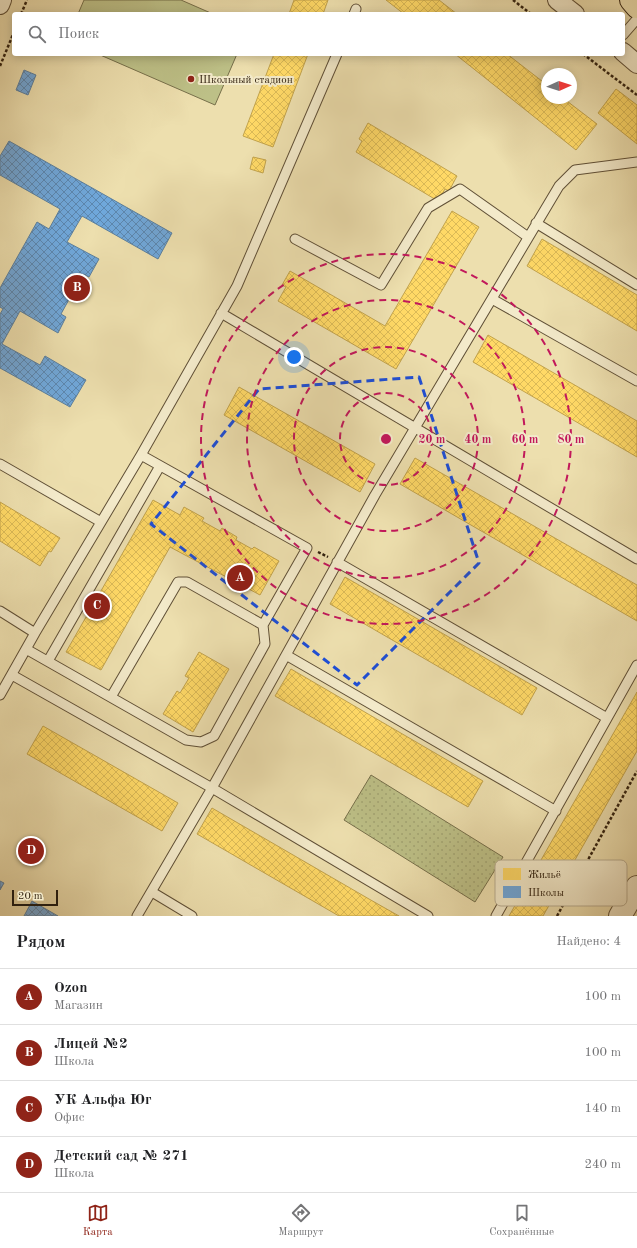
<!DOCTYPE html>
<html lang="ru">
<meta charset="utf-8">
<style>
:root{--surface:#fff;--page:#f2f2f2;--text:#202124;--muted:#757577;--line:#e0e0e0;--accent:#8f2418}
body{margin:0;font-family:"Old Standard TT",serif;background:var(--page);color:var(--text)}
.compass{position:absolute;left:541px;top:68px;width:36px;height:36px;border-radius:50%;background:var(--surface);box-shadow:0 2px 10px #0003;rotate:87deg}
.scale{position:absolute;left:12px;bottom:10px;width:46px;box-sizing:border-box;padding-left:4px;border:2px solid #31210f;border-top:0;font-size:11px;line-height:14px;white-space:nowrap;color:#31210f;-webkit-text-stroke:3px #f3eaca;paint-order:stroke}
.you{position:absolute;left:294px;top:357px;width:14px;height:14px;margin:-10px;border:3px solid #fff;border-radius:50%;background:#1a73e8;box-shadow:0 0 0 6px #1a73e833}
.badge{display:grid;place-items:center;width:26px;height:26px;border-radius:50%;background:var(--accent);color:#fff;font-size:13px;font-weight:700}
.pin{position:absolute;translate:-50% -50%;border:2px solid #fff;box-shadow:0 1px 4px #0006}
.list{margin:0;padding:0;list-style:none}
h2{display:flex;justify-content:space-between;align-items:center;height:52px;margin:0;padding:0 16px;font-size:17px}
h2 small{font-size:13px;font-weight:400;color:var(--muted)}
.list li{display:grid;grid-template-columns:26px 1fr auto;gap:12px;align-items:center;box-sizing:border-box;height:56px;padding:0 16px;border-top:1px solid var(--line)}
.list b{display:block;font-size:15px;white-space:nowrap}
.list p{margin:0;font-size:13px;white-space:nowrap;color:var(--muted)}
.list em{font-size:13px;font-style:normal;color:var(--muted)}
.icon{flex:none;width:22px;height:22px;fill:none;stroke:currentColor;stroke-width:2;stroke-linecap:round;stroke-linejoin:round}
.map{position:relative;flex:none;width:637px;height:916px;overflow:hidden}
.search{position:absolute;background:var(--surface);box-shadow:0 2px 10px #0003;left:12px;right:12px;top:12px;height:44px;display:flex;align-items:center;gap:10px;box-sizing:border-box;padding:0 14px;border-radius:4px;color:var(--muted);font-size:15px}
.sheet{height:276px;background:var(--surface)}
nav{display:flex;justify-content:space-around;align-items:center;box-sizing:border-box;height:56px;border-top:1px solid var(--line);background:var(--surface);font-size:11px;color:var(--muted)}
nav a{display:grid;justify-items:center;gap:2px}
nav .on{color:var(--accent)}
.map>svg:first-child{display:block}
</style>
<div class="map">
<svg width="637" height="916" viewBox="0 0 637 916">
<defs>
<pattern id="grass-dots" width="8" height="8" patternUnits="userSpaceOnUse"><rect width="8" height="8" fill="#bdc087"/><path d="M2 2h.1M6 6h.1" fill="none" stroke="#a3a573" stroke-width="1.8" stroke-linecap="round"/></pattern>
<pattern id="homes-cross-hatch" width="8" height="8" patternUnits="userSpaceOnUse"><rect width="8" height="8" fill="#ffd966"/><path d="M0 0l8 8M0 8l8-8" fill="none" stroke="#dbba57"/></pattern>
<pattern id="schools-cross-hatch" width="8" height="8" patternUnits="userSpaceOnUse"><rect width="8" height="8" fill="#6fa8dc"/><path d="M0 0l8 8M0 8l8-8" fill="none" stroke="#5c88b1"/></pattern>
</defs>
<rect width="100%" height="100%" fill="#eddfae"/>
<filter id="stains"><feTurbulence type="fractalNoise" baseFrequency=".005" numOctaves="4"/><feColorMatrix values="0 0 0 0 .2 0 0 0 0 .09 0 0 0 0 .02 0 0 0 .5 -.17"/></filter>
<radialGradient id="worn" r=".72"><stop offset=".6" stop-color="#630" stop-opacity="0"/><stop offset="1" stop-color="#630" stop-opacity=".3"/></radialGradient>
<path fill="url(#grass-dots)" stroke="#77704b" d="M371,775L503,857L475,902L344,820Z"/>
<path fill="#bdc087" stroke="#77704b" d="M84,0H181L213,14H78Z
M98,54H237L215,105Z"/>
<path fill="url(#homes-cross-hatch)" stroke="#c1a24c" d="M294,0H328L323,14H289Z
M386,0H439L457,14H404Z
M274,54H308L273,147L243,136Z
M455,54H507L547,85V98H563L597,124L576,150Z
M616,89L637,105V144L598,113Z
M368,123L457,176L449,191L445,189L438,201L356,152L362,141L359,139Z
M253,157L266,160L263,173L250,169Z
M452,211L479,227L396,369L278,301L286,287L282,285L290,271L385,326Z
M542,239L637,295V331L527,266Z
M488,335L637,421V457L473,362Z
M239,387L375,464L360,492L224,415Z
M415,458L637,585V621L400,484Z
M153,500L180,515L184,507L204,518L202,521L220,531L222,528L237,537L236,540L252,549L254,547L279,561L260,595L170,547L101,670L66,652Z
M0,502L60,538L51,552L49,551L40,566L0,541Z
M345,577L537,688L522,715L330,604Z
M199,652L229,669L193,732L163,714L177,691L180,693L189,678L185,676Z
M291,669L483,781L468,807L275,696Z
M637,692V751L543,916H509Z
M43,726L178,803L162,831L27,754Z
M212,808L369,899L399,916H339L197,834Z"/>
<path fill="url(#schools-cross-hatch)" stroke="#5c809e" d="M24,70L36,75L28,95L16,90Z
M9,141L172,233L158,259L82,216L67,242L99,259L89,277L83,274L61,314L66,317L58,333L20,311L2,344L40,365L45,356L86,380L70,407L0,368V314L3,309L0,307V288L37,222L49,229L60,209L0,175V156Z
M0,881L4,883L0,890Z
M32,901L58,916H24Z"/>
<g fill="none" stroke-linecap="round" stroke-linejoin="round">
<g stroke="#605037" stroke-width="11">
<path id="service" d="M354,14L356,9
M623,35L637,19
M536,223L637,285
M295,239L381,285L428,208L460,189L528,237
M492,299L637,381
M221,313L637,559
M0,464L101,522
M337,562L607,718
M0,611L35,633
M26,649L186,740L201,742L214,736L265,644L263,625L307,548L141,455
M286,655L556,811
M48,661L160,466
M12,675L212,788L428,916
M0,695L35,633L141,455L237,286L337,54
M111,697L178,582H187L263,625
M152,892L192,916
M137,916L212,788L375,495L559,186L575,170L637,162
M496,916L637,665"/>
</g>
<g stroke="#605037" stroke-width="20">
<path id="minor" d="M557,0L575,14
M0,5L2,0
M623,52L637,64"/>
</g>
<g stroke="#605037" stroke-width="24">
<path id="tertiary" d="M620,916L637,887"/>
</g>
<g stroke="#31210f" stroke-width="24">
<path id="trunk" d="M631,0L637,7"/>
</g>
<path stroke="#31210f" stroke-width="2.5" stroke-dasharray="3 2" stroke-linecap="butt" d="M513,0L531,14
M21,14L27,0
M583,54L637,95
M0,66L14,32
M318,552L328,557
M557,916L637,771"/>
<use href="#service" stroke="#f3eaca" stroke-width="9"/>
<use href="#minor" stroke="#f3eaca" stroke-width="18"/>
<use href="#tertiary" stroke="#f3eaca" stroke-width="22"/>
<use href="#trunk" stroke="#eddfae" stroke-width="22"/>
</g>
<path fill="none" stroke="#1d4ed8" stroke-width="3" stroke-dasharray="8 5" stroke-linejoin="round" d="M419,377L479,563L357,685L151,524L259,389Z"/>
<g fill="none" stroke="#c2185b" stroke-width="2" stroke-dasharray="7 5">
<circle cx="386" cy="439" r="46"/>
<circle cx="386" cy="439" r="92"/>
<circle cx="386" cy="439" r="139"/>
<circle cx="386" cy="439" r="185"/>
</g>
<circle fill="#8f2418" stroke="#f3eaca" stroke-width="1.5" cx="191" cy="79" r="4"/>
<g text-anchor="middle" stroke-width="4" stroke-linejoin="round" paint-order="stroke">
<g font-size="11" fill="#31210f" stroke="#f3eaca" text-anchor="start">
<text x="199" y="83">Школьный стадион</text>
</g>
</g>
<rect x="495" y="860" width="132" height="46" rx="6" fill="#f3eaca" stroke="#b9ae92" stroke-width="1"/>
<rect x="503" y="868" width="18" height="12" fill="#ffd966"/>
<rect x="503" y="886" width="18" height="12" fill="#6fa8dc"/>
<g font-size="11" fill="#31210f">
<text x="528" y="878">Жильё</text>
<text x="528" y="896">Школы</text>
</g>
<circle cx="386" cy="439" r="6" fill="#c2185b" stroke="#f3eaca" stroke-width="2"/>
<g font-size="12" text-anchor="middle" font-weight="bold" fill="#c2185b" stroke="#f3eaca" stroke-width="4" stroke-linejoin="round" paint-order="stroke">
<text x="432" y="443">20 m</text>
<text x="478" y="443">40 m</text>
<text x="525" y="443">60 m</text>
<text x="571" y="443">80 m</text>
</g>
<rect width="100%" height="100%" filter="url(#stains)"/>
<rect width="100%" height="100%" fill="url(#worn)"/>
</svg>
<svg class="compass" viewBox="-18 -18 36 36"><path d="M0-13l5 13h-10z" fill="#e53935"/><path d="M0 13l5-13h-10z" fill="#757577"/></svg>
<div class="scale">20 m</div>
<div class="you"></div>
<div class="pin badge" style="left:240px;top:578px">A</div>
<div class="pin badge" style="left:77px;top:288px">B</div>
<div class="pin badge" style="left:97px;top:606px">C</div>
<div class="pin badge" style="left:31px;top:851px">D</div>
<div class="search"><svg class="icon" aria-label="search" viewBox="0 0 24 24"><circle cx="10" cy="10" r="6"/><path d="M15 15l6 6"/></svg>Поиск</div>
</div>
<section class="sheet">
<h2>Рядом<small>Найдено: 4</small></h2>
<ul class="list">
<li><span class="badge">A</span><div><b>Ozon</b><p>Магазин</p></div><em>100 m</em></li>
<li><span class="badge">B</span><div><b>Лицей №2</b><p>Школа</p></div><em>100 m</em></li>
<li><span class="badge">C</span><div><b>УК Альфа Юг</b><p>Офис</p></div><em>140 m</em></li>
<li><span class="badge">D</span><div><b>Детский сад № 271</b><p>Школа</p></div><em>240 m</em></li>
</ul>
</section>
<nav>
<a class="on"><svg class="icon" aria-label="map" viewBox="0 0 24 24"><path d="M3 6l6-2 6 2 6-2v14l-6 2-6-2-6 2zM9 4v14M15 6v14"/></svg>Карта</a>
<a><svg class="icon" aria-label="directions" viewBox="0 0 24 24"><path d="M12 3l9 9-9 9-9-9zM9 14v-3h6M13 9l2 2-2 2"/></svg>Маршрут</a>
<a><svg class="icon" aria-label="saved" viewBox="0 0 24 24"><path d="M7 4h10v16l-5-4-5 4z"/></svg>Сохранённые</a>
</nav>
